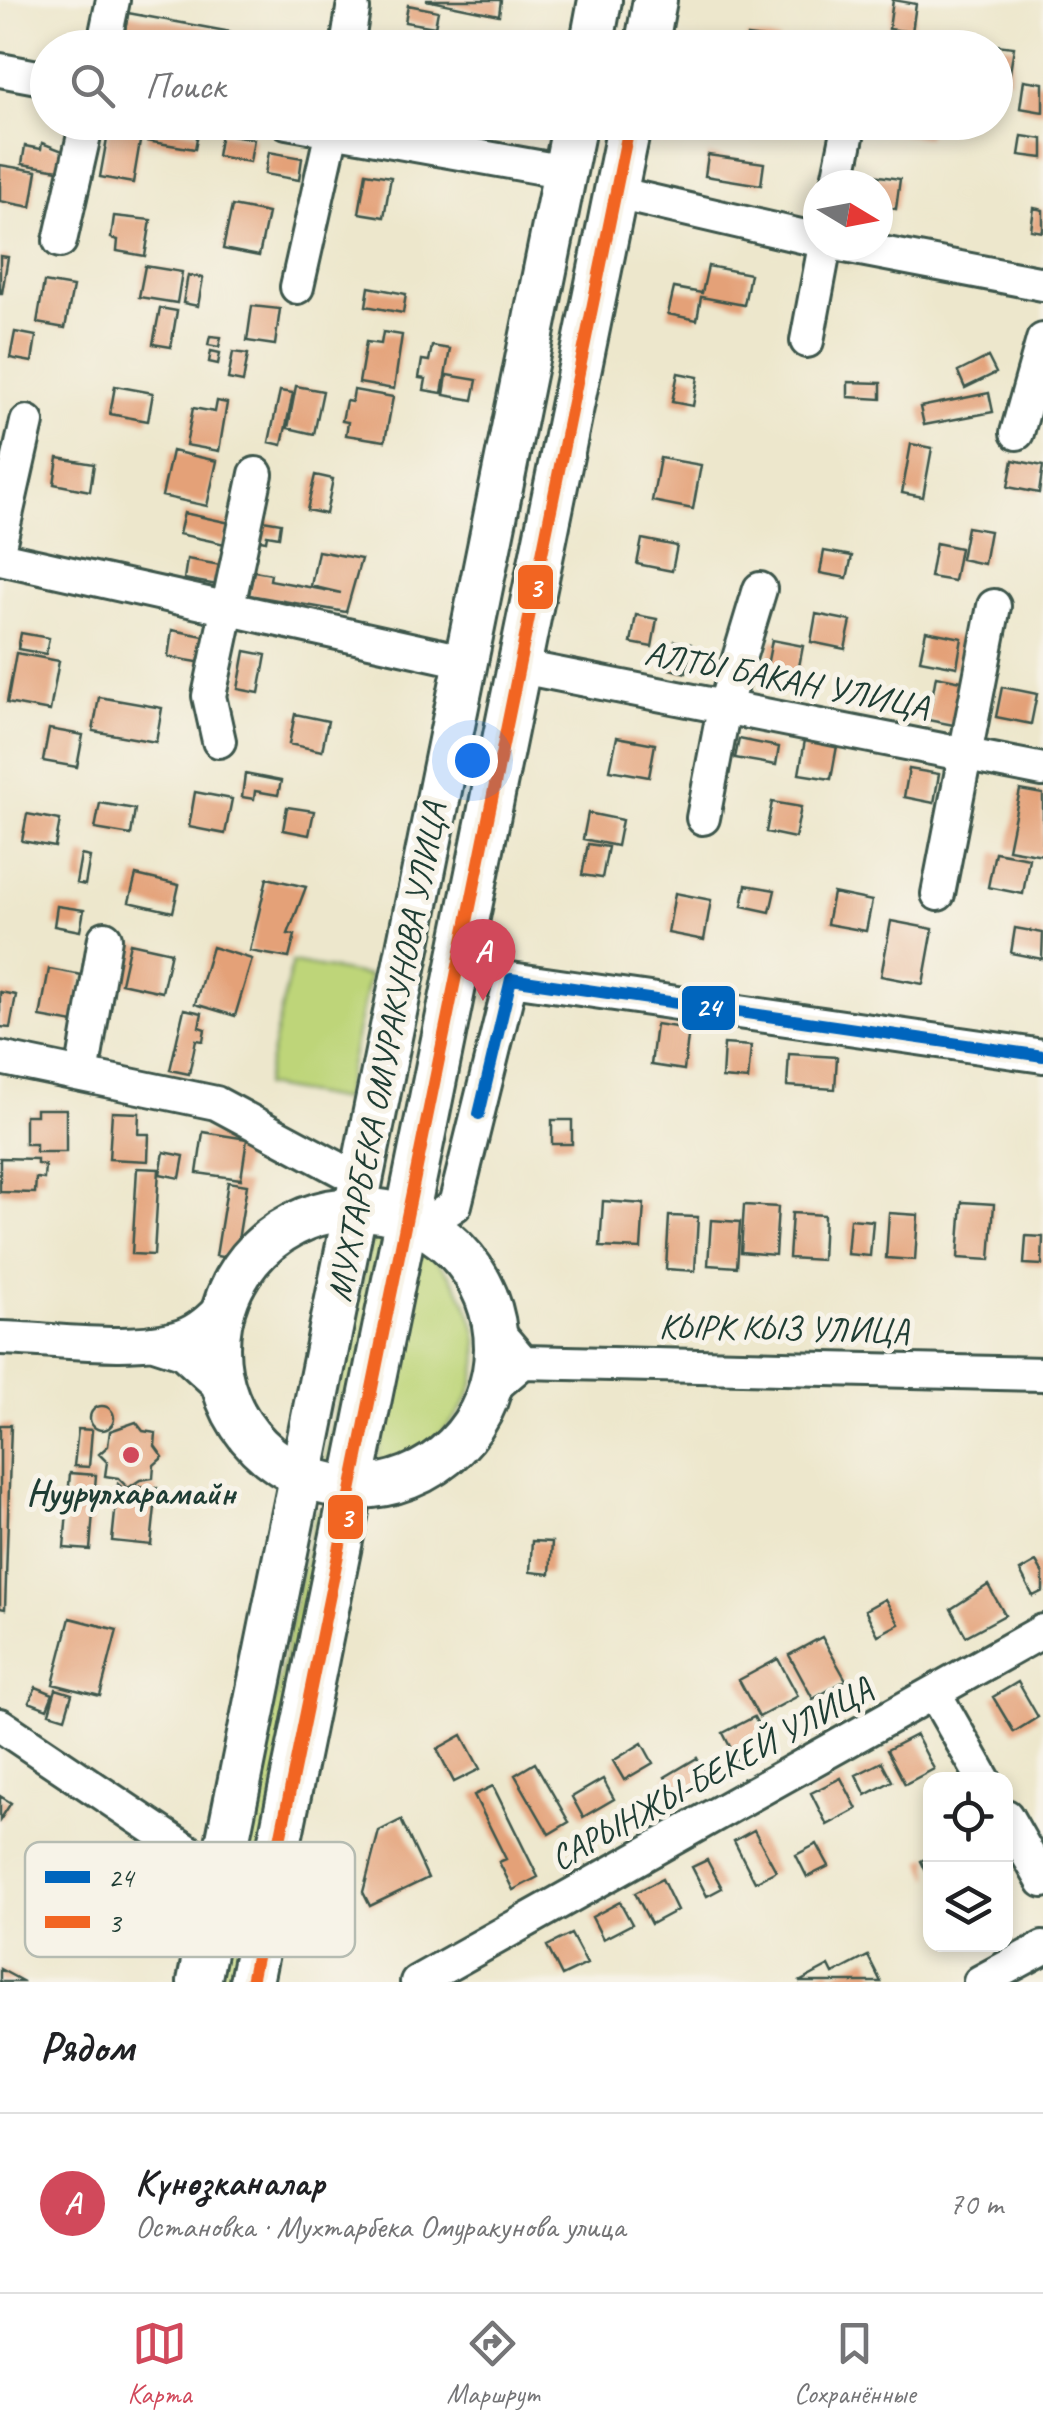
<!DOCTYPE html>
<html lang="ru">
<meta charset="utf-8">
<style>
:root{--surface:#fff;--page:#f2f2f2;--text:#202124;--muted:#757577;--line:#e0e0e0;--accent:#d1495b}
body{margin:0;font-family:Caveat,sans-serif;background:var(--page);color:var(--text)}
.controls{position:absolute;right:30px;bottom:30px;display:grid;overflow:hidden;border-radius:20px;box-shadow:0 5px 15px #0003}
.controls button{width:90px;height:90px;display:grid;place-items:center;padding:0;border:0;border-bottom:2px solid var(--line);background:var(--surface);color:var(--text);font:50px sans-serif}
.compass{position:absolute;left:803px;top:170px;width:90px;height:90px;border-radius:50%;background:var(--surface);box-shadow:0 5px 15px #0003;rotate:100deg}
.you{position:absolute;left:472px;top:760px;width:35px;height:35px;margin:-25px;border:8px solid #fff;border-radius:50%;background:#1a73e8;box-shadow:0 0 0 15px #1a73e833}
.badge{display:grid;place-items:center;width:65px;height:65px;border-radius:50%;background:var(--accent);color:#fff;font-size:32px;font-weight:700}
.pin{position:absolute;translate:-50% -82px;filter:drop-shadow(0 2px 5px #0008)}
.pin::after{content:'';position:absolute;top:52px;width:35px;height:30px;background:inherit;clip-path:polygon(0 0,100% 0,50% 100%)}
.list{margin:0;padding:0;list-style:none}
h2{display:flex;justify-content:space-between;align-items:center;height:130px;margin:0;padding:0 40px;font-size:42px}
h2 small{font-size:32px;font-weight:400;color:var(--muted)}
.list li{display:grid;grid-template-columns:65px 1fr auto;gap:30px;align-items:center;box-sizing:border-box;height:180px;padding:0 40px;border-top:2px solid var(--line)}
.list b{display:block;font-size:38px;white-space:nowrap}
.list p{margin:0;font-size:32px;white-space:nowrap;color:var(--muted)}
.list em{font-size:32px;font-style:normal;color:var(--muted)}
.icon{flex:none;width:55px;height:55px;fill:none;stroke:currentColor;stroke-width:2;stroke-linecap:round;stroke-linejoin:round}
.map{position:relative;flex:none;width:1043px;height:1982px;overflow:hidden}
.search{position:absolute;background:var(--surface);box-shadow:0 5px 15px #0003;left:30px;right:30px;top:30px;height:110px;display:flex;align-items:center;gap:25px;box-sizing:border-box;padding:0 35px;border-radius:55px;color:var(--muted);font-size:38px}
.sheet{height:310px;background:var(--surface)}
nav{display:flex;justify-content:space-around;align-items:center;box-sizing:border-box;height:140px;border-top:2px solid var(--line);background:var(--surface);font-size:28px;color:var(--muted)}
nav a{display:grid;justify-items:center;gap:5px}
nav .on{color:var(--accent)}
.map>svg:first-child{display:block}
</style>
<div class="map">
<svg width="1043" height="1982" viewBox="0 0 1043 1982">
<rect width="100%" height="100%" fill="#f7f3e8"/>
<filter id="ink" filterUnits="userSpaceOnUse"><feTurbulence type="fractalNoise" baseFrequency=".01" numOctaves="2"/><feDisplacementMap in="SourceGraphic" scale="20" xChannelSelector="R" yChannelSelector="G"/><feConvolveMatrix kernelMatrix="1 2 1 2 8 2 1 2 1" color-interpolation-filters="sRGB"/></filter>
<filter id="wash" filterUnits="userSpaceOnUse"><feTurbulence type="fractalNoise" baseFrequency=".0048" numOctaves="4" result="noise"/><feDisplacementMap in="SourceGraphic" scale="40" xChannelSelector="R" yChannelSelector="G"/><feGaussianBlur stdDeviation="2.25" result="paint"/><feColorMatrix in="noise" values="0 0 0 0 0 0 0 0 0 0 0 0 0 0 0 0 0 1.4 0 .05"/><feComposite in="paint" operator="in"/></filter>
<g filter="url(#wash)">
<rect width="100%" height="100%" fill="#ede7cc"/>
<path fill="#bed579" stroke="#6e8956" stroke-width="2.5" d="M292,962L369,976L343,1100L264,1086Z
M374,1225L391,1229L335,1470L323,1462Z
M421,1246C513,1324 490,1434 375,1469Z
M320,1508L327,1509L240,1982H216L314,1513Z"/>
<g id="blocks">
<path fill="#e4a178" d="M426,0H501L499,15Z
M893,0L916,4L912,32L889,29Z
M408,5L438,11L435,27L405,22Z
M128,13L231,32L227,48L125,31Z
M747,36L779,40L778,48H745Z
M133,39L168,46V48H131Z
M996,45L1014,47L1009,79L996,77Z
M1024,80L1043,83V112L1020,108Z
M110,122L143,124L133,183L100,177Z
M742,122H778L777,131Z
M902,122H930L928,138L900,134Z
M149,124L198,133L195,149L146,141Z
M221,133L254,139L250,162L217,156Z
M1022,136L1043,139V158L1019,155Z
M42,143L68,153L65,171L22,164L25,146L41,149Z
M269,152L302,158L299,180L265,174Z
M708,155L764,163L761,185L705,176Z
M0,165L37,171L31,207L0,201Z
M366,173L391,177L384,217L359,213Z
M859,173L900,179L896,209L878,206V185H857Z
M232,206L268,213L259,256L223,249Z
M1034,208L1043,210V232L1031,230Z
M114,216L151,220L145,256L117,251L118,240L111,238Z
M0,256L8,257L2,293H0Z
M145,266L182,272L177,303L139,297Z
M708,266L750,274L744,305L701,297L697,320L668,314L674,288L702,293Z
M188,275L203,278L198,306L183,303Z
M44,282L73,287L65,328L37,323Z
M369,287L406,294L403,313L366,306Z
M252,306L280,309L275,345L247,341Z
M160,308L177,311L171,347L153,344Z
M15,332L36,336L32,362L10,358Z
M383,332L402,335L394,389L359,383L366,342L381,344Z
M210,336L221,337L219,347L208,345Z
M432,346L450,349L442,393L424,390L426,379L419,378L422,360L429,361Z
M211,351L220,353L218,364L209,362Z
M233,352L248,354L243,382L228,379Z
M988,357L996,373L965,388L958,372Z
M678,373L698,377L693,406L672,402Z
M447,375L477,380L473,400L444,395Z
M848,382L881,383V399L848,397Z
M115,386L153,393L148,421L110,414Z
M296,386L323,391L314,434L288,428Z
M354,390L393,397L385,441L346,435L348,422L342,421L346,401L352,402Z
M280,391L293,393L282,445L269,442Z
M989,393L993,412L924,425L920,407Z
M217,401L227,403L219,451L186,445L193,408L215,412Z
M911,444L932,448L923,497L902,493Z
M172,451L217,461L207,506L162,496Z
M58,458L94,464L90,491L54,484Z
M660,458L701,465L693,509L652,501Z
M1013,460L1043,466L1039,493L1008,487Z
M315,475L333,479L326,514L307,510Z
M184,513L230,523L225,544L179,534Z
M263,520L281,523L279,537L267,535L266,541L260,540Z
M967,527L990,531L984,564L961,559Z
M642,539L677,546L672,571L637,564Z
M936,543L960,548L954,581L930,577Z
M318,551L361,559L346,612L249,595L254,571L271,574L270,580L341,593L311,586Z
M824,551L852,556L847,578L820,573Z
M187,559L226,566L223,586L184,579Z
M816,614L851,621L845,649L811,642Z
M636,615L657,619L652,647L631,643Z
M172,630L214,638L209,664L168,657Z
M926,631L962,638L957,667L920,660Z
M21,633L49,638L46,654L18,649Z
M772,640L803,646L796,682L765,676Z
M675,641L691,644L686,673L670,669Z
M245,651L266,655L259,693L238,689Z
M16,653L59,661L50,711L7,703Z
M936,676L972,683L964,727L928,720Z
M1002,687L1037,694L1031,724L996,717Z
M99,697L162,708L156,742L93,731Z
M295,714L328,721L322,751L289,744Z
M49,729L83,735L77,767L43,761Z
M617,737L655,744L649,777L610,770Z
M739,739L779,747L776,765L735,758Z
M805,740L837,746L831,779L799,774Z
M909,769L939,774L934,803L904,797Z
M245,774L281,781L278,795L255,791L254,799L242,797Z
M1020,790L1043,794V855L1008,849Z
M195,792L232,799L225,834L189,827Z
M772,802L801,807L795,838L766,832Z
M100,803L135,809L131,835L95,829Z
M287,807L314,811L309,835L283,830Z
M588,813L622,820L617,846L583,839Z
M27,814L60,820L55,847L22,841Z
M588,844L608,847L602,878L582,875Z
M995,852L1029,858L1023,894L988,887Z
M81,855L90,857L85,885L76,883Z
M136,875L179,885L173,912L129,902Z
M267,878L306,887L288,934L295,935L289,958L250,951Z
M746,885L775,890L770,912L742,906Z
M675,893L711,900L704,940L668,933Z
M833,893L872,901L866,931L827,924Z
M57,906L84,910L80,931L54,926Z
M891,921L933,929L923,984L881,976Z
M1015,928L1043,933L1042,959L1011,953Z
M130,943L171,952L162,992L121,983Z
M212,947L252,959L235,1016L195,1004Z
M49,969L82,975L74,1023L40,1017Z
M0,992L16,995L10,1028L0,1027Z
M184,1009L202,1013L199,1027L205,1029L203,1041L196,1040L189,1074L170,1070Z
M656,1024L689,1029L684,1070L651,1065Z
M724,1044L751,1046L748,1080L722,1078Z
M789,1054L837,1057L835,1089L787,1086Z
M36,1109H66V1152H36V1144H25V1115H36Z
M112,1112L139,1113L138,1134H149L148,1161L109,1159Z
M552,1120H572V1144H552Z
M203,1132L247,1139L241,1179L197,1173Z
M164,1152L184,1156L180,1178L160,1174Z
M0,1158L37,1159V1164L45,1165L44,1179L36,1178L35,1193L0,1192Z
M137,1168L159,1169L154,1255L132,1254Z
M228,1182L247,1185L235,1259L216,1256Z
M603,1201L644,1204L641,1249L600,1247Z
M962,1202L994,1204L990,1260L958,1258Z
M744,1205L778,1207L775,1255L741,1252Z
M792,1213L824,1215L822,1260L789,1258Z
M889,1213L918,1215L915,1260L886,1258Z
M669,1216L698,1217L695,1271L666,1269Z
M850,1219L873,1221L870,1256L847,1254Z
M711,1220L740,1222L737,1267L708,1265Z
M1026,1236L1043,1237L1042,1265L1024,1264Z
M90 1418a12 12 0 1 1 24 0a12 12 0 1 1-24 0Z
M136,1422L143,1431L156,1433L155,1446L163,1457L154,1465L153,1478L140,1480L128,1488L118,1478L105,1476L107,1462L99,1454L108,1446L110,1431Z
M0,1425H11L5,1609L0,1608Z
M78,1429L92,1430L89,1467L74,1466Z
M70,1473L96,1475L90,1550L64,1548Z
M118,1484L127,1492L134,1486L157,1488L151,1545L112,1541Z
M532,1541L552,1542L550,1574L530,1572Z
M1036,1562L1043,1574V1591L1033,1596L1020,1571Z
M988,1585L1005,1615L966,1636L951,1609Z
M885,1599L899,1624L878,1635L865,1610Z
M70,1618L117,1630L100,1696L53,1684Z
M822,1637L846,1680L813,1699L789,1655Z
M778,1659L798,1696L759,1717L739,1680Z
M1018,1682L1038,1717L1014,1732L993,1697Z
M36,1687L53,1694L47,1709L29,1702Z
M56,1689L72,1694L65,1718L49,1713Z
M754,1717L772,1750L741,1768L723,1733Z
M462,1735L480,1769L454,1782L437,1749Z
M916,1735L934,1769L905,1784L887,1750Z
M642,1743L653,1763L624,1780L613,1761Z
M697,1758L710,1781L678,1799L665,1777Z
M882,1762L892,1781L866,1795L856,1775Z
M535,1763L569,1822L549,1834L515,1775Z
M841,1778L857,1809L827,1825L811,1793Z
M603,1779L614,1799L583,1817L572,1797Z
M493,1786L538,1877L513,1890L499,1862L506,1859L474,1795Z
M0,1796L11,1803L0,1820Z
M401,1820L428,1878L370,1906L363,1892L379,1831Z
M754,1830L776,1871L755,1882L734,1841Z
M817,1844L829,1866L807,1877L796,1855Z
M930,1856V1880L921,1861Z
M707,1860L722,1888L707,1896L692,1867Z
M662,1879L677,1910L651,1924L635,1893Z
M620,1902L632,1924L603,1939L592,1917Z
M571,1934L587,1964L562,1976L547,1946Z
M868,1956L881,1982H799L829,1966L833,1974Z
M0,1969L24,1982H0Z"/>
</g>
</g>
<g filter="url(#ink)">
<use href="#blocks" fill-opacity="0" stroke="#3e564b" stroke-width="2.5"/>
<g fill="none" stroke-linecap="round" stroke-linejoin="round">
<g stroke="#3e564b" stroke-width="38">
<path id="minor" d="M103,48L113,0
M347,48L353,9
M0,70L48,79
M287,122L566,172
M837,185L850,122
M616,193L818,240
M60,241L87,122
M840,245L1043,284
M297,287L334,122
M807,341L825,245
M1017,433L1043,340
M0,542L27,422
M0,558L464,661
M516,666L1043,770
M219,741L209,696L256,474
M703,818L724,708L760,589
M938,894L994,606
M0,1058L216,1103L360,1180
M82,1075L105,938
M406,1217H437L455,1205L511,979L1043,1056
M495,1329L523,1362
M0,1338C52,1339 134,1352 182,1336C200,1330 213,1316 226,1303
M151,1342L182,1352L226,1392
M489,1391L523,1362L1043,1374
M935,1694L984,1780
M0,1725L222,1874
M1006,1816L1043,1881
M417,1982L1043,1631
M980,1982L1043,1948"/>
</g>
<g stroke="#3e564b" stroke-width="48">
<path id="major" d="M591,48L600,0
M646,48L655,0
M218 1348a139 139 0 1 1 278 0a139 139 0 1 1-278 0Z
M199,1982L575,122
M251,1982L630,122"/>
</g>
<use href="#minor" stroke="#fff" stroke-width="32"/>
<use href="#major" stroke="#fff" stroke-width="42"/>
<g stroke="#f7f3e8" stroke-width="20">
<path id="bus-1" d="M479,1114L511,979L1043,1056"/>
</g>
<g stroke="#f7f3e8" stroke-width="20">
<path id="bus-2" d="M251,1982L630,122"/>
</g>
<use href="#bus-1" stroke="#0065bd" stroke-width="12"/>
<use href="#bus-2" stroke="#f26522" stroke-width="12"/>
</g>
</g>
<circle fill="#d1495b" stroke="#f7f3e8" stroke-width="4" cx="131" cy="1455" r="10"/>
<g text-anchor="middle" stroke-width="10" stroke-linejoin="round" paint-order="stroke">
<g font-size="35" fill="#1f3d34" stroke="#f7f3e8">
<text transform="translate(787 679) rotate(11)" y="12">АЛТЫ БАКАН УЛИЦА</text>
<text transform="translate(386 1052) rotate(-79)" y="12">МУХТАРБЕКА ОМУРАКУНОВА УЛИЦА</text>
<text transform="translate(784 1328) rotate(1)" y="12">КЫРК КЫЗ УЛИЦА</text>
<text transform="translate(711 1773) rotate(-29)" y="12">САРЫНЖЫ-БЕКЕЙ УЛИЦА</text>
</g>
<g font-size="35" font-weight="bold" fill="#1f3d34" stroke="#f7f3e8">
<text x="131" y="1504">Нуурулхарамайн</text>
</g>
</g>
<rect x="25" y="1842" width="330" height="115" rx="15" fill="#f7f3e8" stroke="#b6bcb2" stroke-width="2.5"/>
<rect x="45" y="1871" width="45" height="12" fill="#0065bd"/>
<rect x="45" y="1916" width="45" height="12" fill="#f26522"/>
<g font-size="28" fill="#1f3d34">
<text x="108" y="1887">24</text>
<text x="108" y="1932">3</text>
</g>
<g stroke="#f7f3e8" stroke-width="4">
<rect x="516" y="563" width="39" height="48" rx="10" fill="#f26522"/>
<rect x="680" y="984" width="57" height="48" rx="10" fill="#0065bd"/>
<rect x="326" y="1493" width="39" height="48" rx="10" fill="#f26522"/>
</g>
<g font-size="28" text-anchor="middle" font-weight="bold" fill="#fff">
<text x="535" y="597">3</text>
<text x="708" y="1017">24</text>
<text x="346" y="1527">3</text>
</g>
</svg>
<div class="controls">
<button><svg class="icon" aria-label="locate" viewBox="0 0 24 24"><circle cx="12" cy="12" r="6"/><path d="M12 2v4M12 18v4M2 12h4M18 12h4"/></svg></button>
<button><svg class="icon" aria-label="layers" viewBox="0 0 24 24"><path d="M12 4l9 5-9 5-9-5zM3 14l9 5 9-5"/></svg></button>
</div>
<svg class="compass" viewBox="-18 -18 36 36"><path d="M0-13l5 13h-10z" fill="#e53935"/><path d="M0 13l5-13h-10z" fill="#757577"/></svg>
<div class="you"></div>
<div class="pin badge" style="left:483px;top:1001px">A</div>
<div class="search"><svg class="icon" aria-label="search" viewBox="0 0 24 24"><circle cx="10" cy="10" r="6"/><path d="M15 15l6 6"/></svg>Поиск</div>
</div>
<section class="sheet">
<h2>Рядом<small></small></h2>
<ul class="list">
<li><span class="badge">A</span><div><b>Күнөзканалар</b><p>Остановка · Мухтарбека Омуракунова улица</p></div><em>70 m</em></li>
</ul>
</section>
<nav>
<a class="on"><svg class="icon" aria-label="map" viewBox="0 0 24 24"><path d="M3 6l6-2 6 2 6-2v14l-6 2-6-2-6 2zM9 4v14M15 6v14"/></svg>Карта</a>
<a><svg class="icon" aria-label="directions" viewBox="0 0 24 24"><path d="M12 3l9 9-9 9-9-9zM9 14v-3h6M13 9l2 2-2 2"/></svg>Маршрут</a>
<a><svg class="icon" aria-label="saved" viewBox="0 0 24 24"><path d="M7 4h10v16l-5-4-5 4z"/></svg>Сохранённые</a>
</nav>
